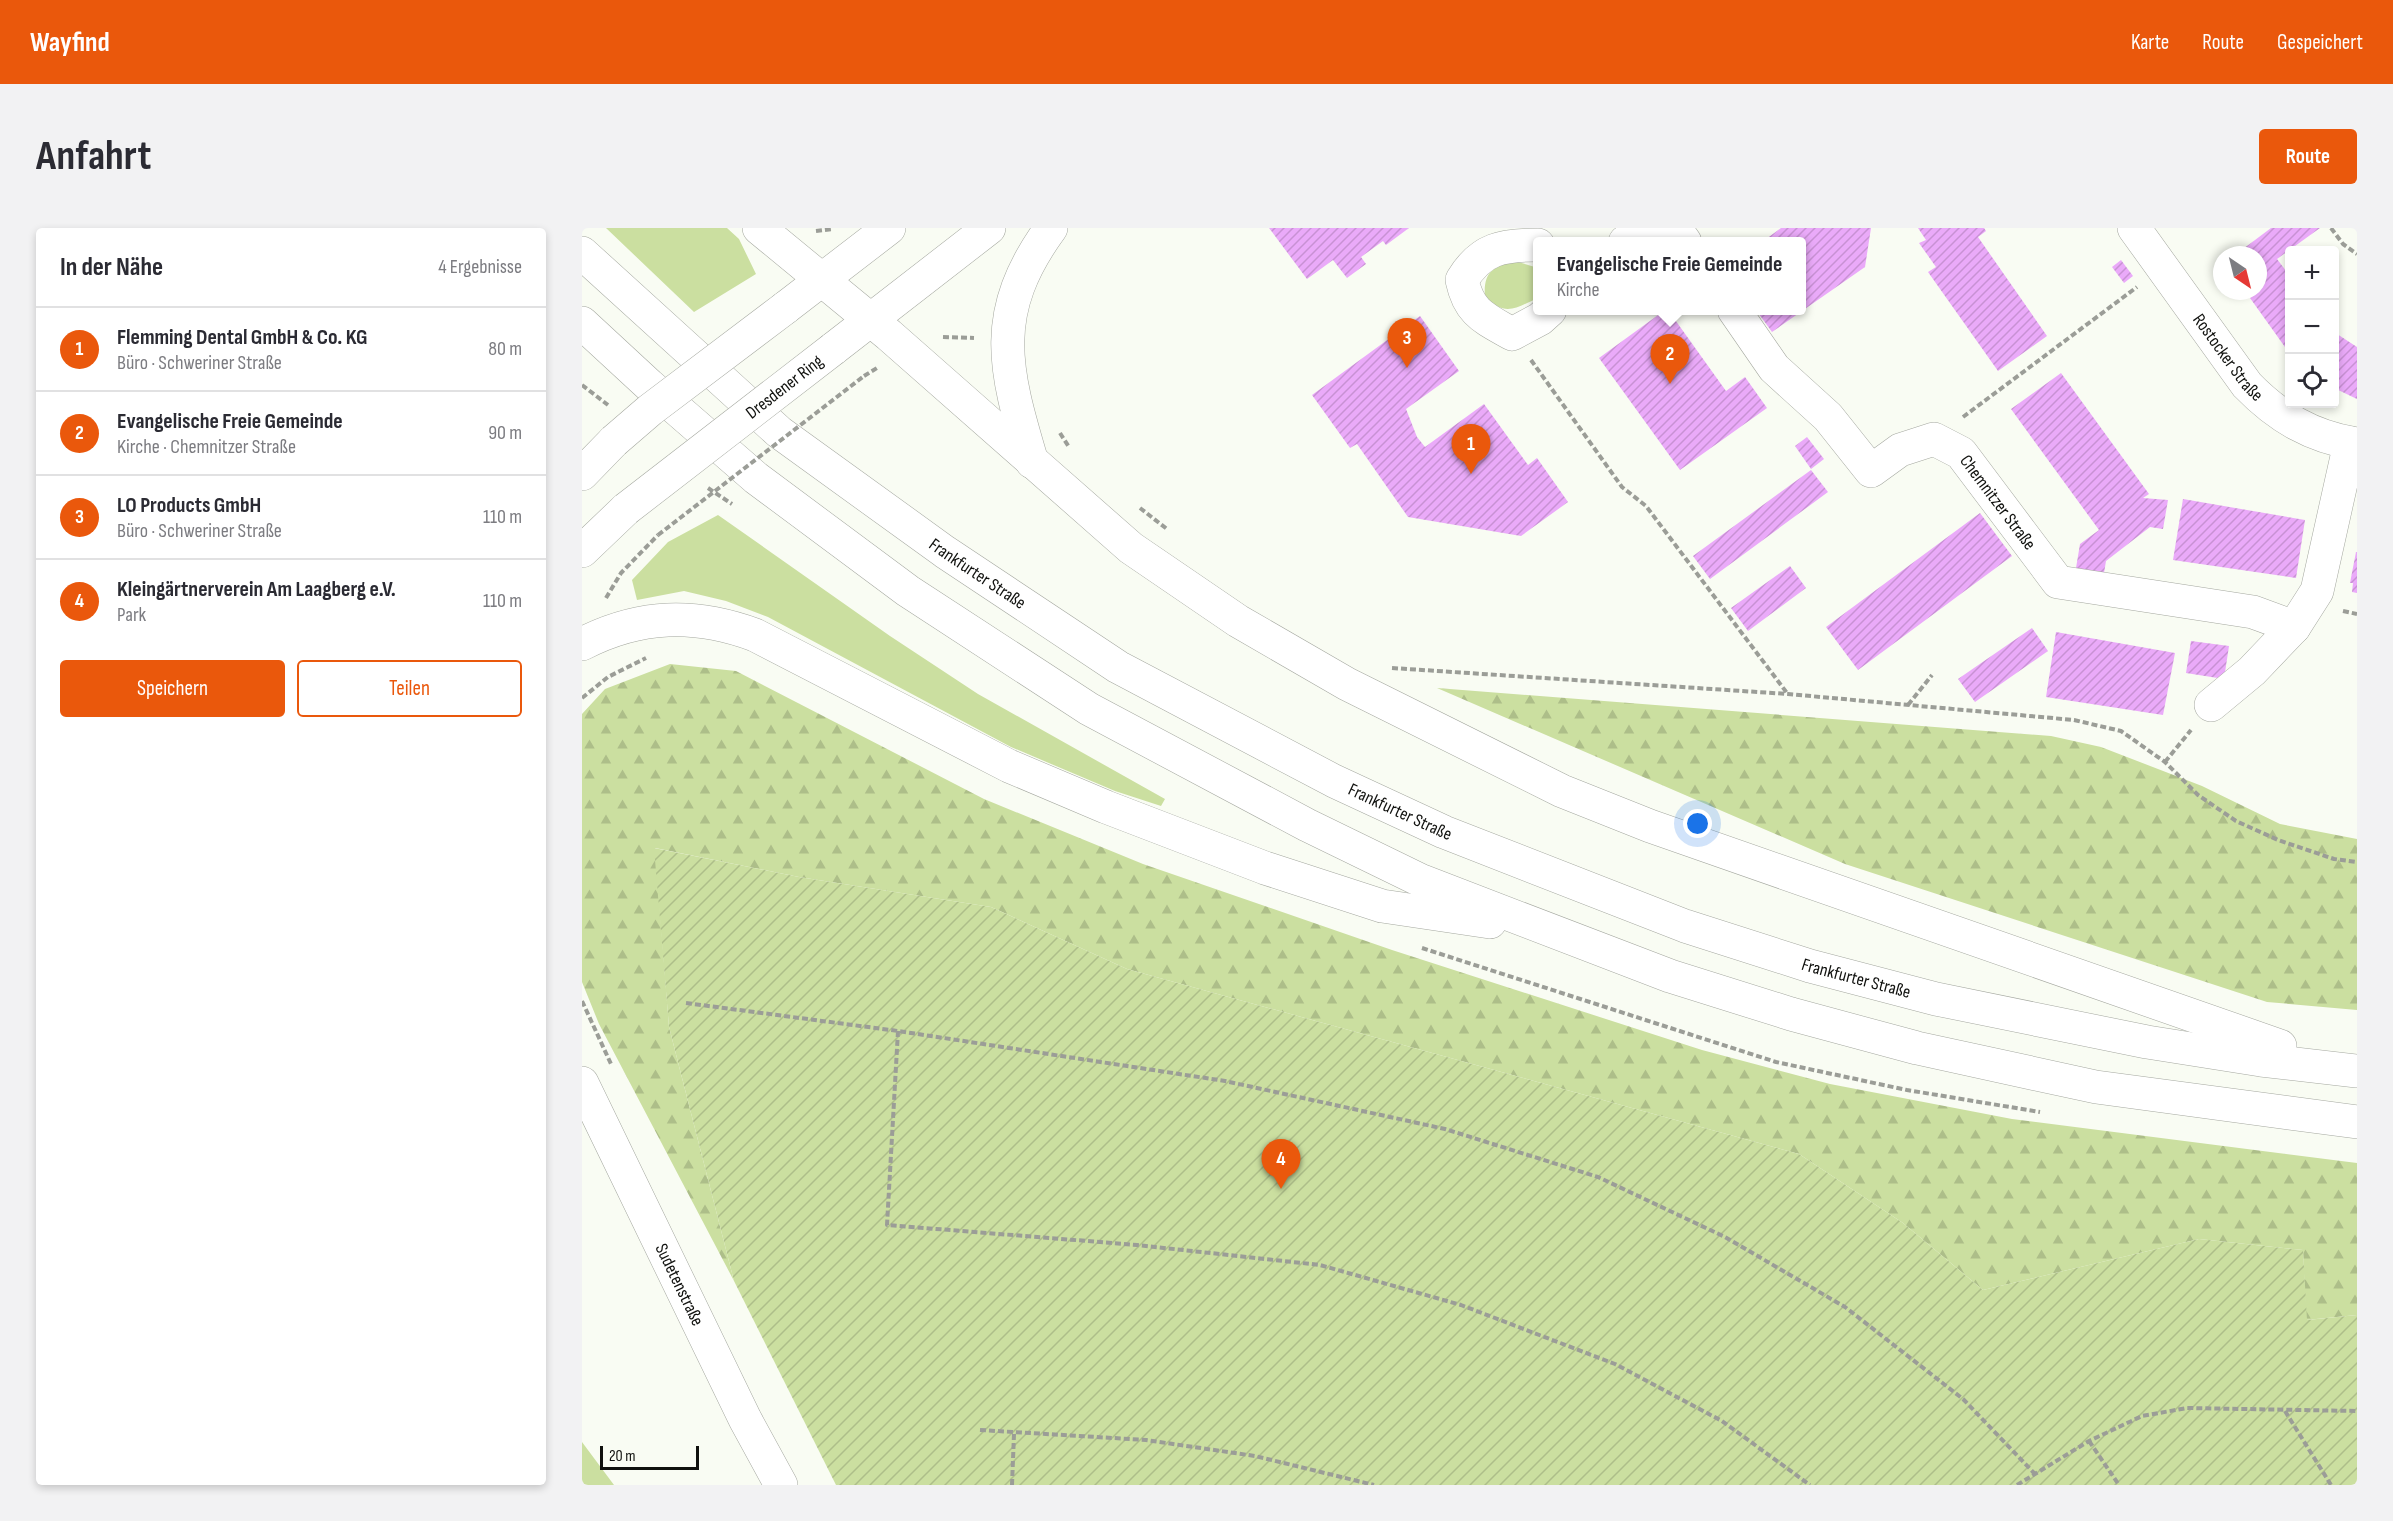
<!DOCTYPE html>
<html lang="de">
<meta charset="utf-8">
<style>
:root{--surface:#fff;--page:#f2f2f3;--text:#2b2b33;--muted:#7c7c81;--line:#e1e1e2;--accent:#ea580c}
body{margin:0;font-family:"Sofia Sans Condensed",sans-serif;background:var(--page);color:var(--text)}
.controls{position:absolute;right:18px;top:18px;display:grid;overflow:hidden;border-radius:6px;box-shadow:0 3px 9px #0003}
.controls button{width:54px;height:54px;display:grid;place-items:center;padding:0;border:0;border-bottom:2px solid var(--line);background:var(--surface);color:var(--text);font:30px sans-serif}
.compass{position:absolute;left:1631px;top:18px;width:54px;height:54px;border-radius:50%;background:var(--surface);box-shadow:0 3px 9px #0003;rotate:145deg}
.scale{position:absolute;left:18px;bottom:15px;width:99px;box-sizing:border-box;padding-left:6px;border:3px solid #10110e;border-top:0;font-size:16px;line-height:21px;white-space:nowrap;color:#10110e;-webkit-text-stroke:4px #f9fcf3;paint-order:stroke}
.you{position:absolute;left:1116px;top:596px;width:21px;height:21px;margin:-15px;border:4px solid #fff;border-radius:50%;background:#1a73e8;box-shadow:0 0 0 9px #1a73e833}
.badge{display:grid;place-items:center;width:39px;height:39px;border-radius:50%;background:var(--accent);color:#fff;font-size:20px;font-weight:700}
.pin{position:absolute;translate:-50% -50px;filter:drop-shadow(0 2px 3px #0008)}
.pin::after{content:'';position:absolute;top:32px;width:21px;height:18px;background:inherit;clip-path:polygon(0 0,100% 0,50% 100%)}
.popup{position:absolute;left:951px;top:9px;width:273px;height:78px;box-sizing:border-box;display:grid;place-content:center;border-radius:6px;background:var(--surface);filter:drop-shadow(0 2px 4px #0005);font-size:20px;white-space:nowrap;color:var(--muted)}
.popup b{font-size:22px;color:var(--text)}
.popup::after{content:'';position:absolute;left:50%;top:100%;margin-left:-12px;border:12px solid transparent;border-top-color:var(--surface)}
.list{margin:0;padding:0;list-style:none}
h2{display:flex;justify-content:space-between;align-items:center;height:78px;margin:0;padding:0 24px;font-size:26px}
h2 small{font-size:20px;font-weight:400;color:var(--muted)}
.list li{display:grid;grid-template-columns:39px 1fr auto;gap:18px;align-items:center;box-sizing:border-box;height:84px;padding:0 24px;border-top:2px solid var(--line)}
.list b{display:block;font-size:22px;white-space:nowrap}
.list p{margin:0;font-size:20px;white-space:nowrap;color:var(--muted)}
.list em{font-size:20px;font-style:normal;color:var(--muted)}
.actions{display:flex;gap:12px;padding:18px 24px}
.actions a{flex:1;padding:14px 0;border:2px solid var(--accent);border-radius:6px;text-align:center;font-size:21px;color:var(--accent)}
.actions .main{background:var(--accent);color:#fff}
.icon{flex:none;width:33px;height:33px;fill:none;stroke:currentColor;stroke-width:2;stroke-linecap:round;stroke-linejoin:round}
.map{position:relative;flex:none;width:1775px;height:1257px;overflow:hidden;border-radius:6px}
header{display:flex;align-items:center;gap:36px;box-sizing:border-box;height:84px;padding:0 30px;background:var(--accent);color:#fff}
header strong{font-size:28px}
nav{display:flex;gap:33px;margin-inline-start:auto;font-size:21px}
.intro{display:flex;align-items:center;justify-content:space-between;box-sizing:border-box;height:144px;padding:0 36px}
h1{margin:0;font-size:42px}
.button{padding:15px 27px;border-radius:6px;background:var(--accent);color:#fff;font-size:21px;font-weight:700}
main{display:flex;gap:36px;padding:0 36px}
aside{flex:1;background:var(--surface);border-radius:6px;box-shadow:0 3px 9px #0003}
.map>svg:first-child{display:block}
</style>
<header>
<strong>Wayfind</strong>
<nav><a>Karte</a><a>Route</a><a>Gespeichert</a></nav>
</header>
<div class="intro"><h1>Anfahrt</h1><a class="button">Route</a></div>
<main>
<aside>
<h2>In der Nähe<small>4 Ergebnisse</small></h2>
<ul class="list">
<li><span class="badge">1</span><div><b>Flemming Dental GmbH &amp; Co. KG</b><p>Büro · Schweriner Straße</p></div><em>80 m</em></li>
<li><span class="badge">2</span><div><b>Evangelische Freie Gemeinde</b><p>Kirche · Chemnitzer Straße</p></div><em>90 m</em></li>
<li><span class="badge">3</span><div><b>LO Products GmbH</b><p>Büro · Schweriner Straße</p></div><em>110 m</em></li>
<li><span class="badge">4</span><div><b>Kleingärtnerverein Am Laagberg e.V.</b><p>Park</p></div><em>110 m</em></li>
</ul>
<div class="actions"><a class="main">Speichern</a><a>Teilen</a></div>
</aside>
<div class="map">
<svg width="1775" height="1257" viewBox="0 0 1775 1257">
<defs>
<pattern id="forest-firs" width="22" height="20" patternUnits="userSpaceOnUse" patternTransform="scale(1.5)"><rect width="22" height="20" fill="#cbdfa0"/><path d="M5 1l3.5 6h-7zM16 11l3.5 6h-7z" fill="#adbe89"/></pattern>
<pattern id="garden-furrows" width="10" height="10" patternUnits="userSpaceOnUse" patternTransform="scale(1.5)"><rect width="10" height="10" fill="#cbdfa0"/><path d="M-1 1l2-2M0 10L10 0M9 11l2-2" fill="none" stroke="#adbe89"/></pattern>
<pattern id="building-hatch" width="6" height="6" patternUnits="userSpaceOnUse" patternTransform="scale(1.5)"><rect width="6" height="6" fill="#eaaaf9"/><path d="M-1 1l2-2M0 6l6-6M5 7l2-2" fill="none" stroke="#c891d4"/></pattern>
</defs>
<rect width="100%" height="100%" fill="#f9fcf3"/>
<path fill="#cbdfa0" d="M24,0H145L157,11L174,46L112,84Z
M933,33L956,40V70C933,80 924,89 903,69C901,45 911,37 933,33Z
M136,287L308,408L396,466L583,571L579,578L533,563L429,519L186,389L144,373L102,363L55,372L50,352L86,314Z
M0,1214L32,1257H0Z"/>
<path fill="url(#forest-firs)" d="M88,436L154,443L402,571L561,636L810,722L1120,822L1248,856L1430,891L1775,935V1087L1724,1092L1721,1022L1617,1011L1401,1062L1321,995L1217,926L545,741L409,679L217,649L73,620L87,799L152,1053L17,796L0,754V486L23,461Z
M855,460L1469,508L1519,519L1620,558L1698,596L1775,611V782L1685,774L1263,636Z"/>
<path fill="url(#garden-furrows)" d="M72,620L217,649L409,679L545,741L1217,926L1321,995L1401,1062L1617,1011L1721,1022L1725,1092L1775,1087V1257H254L152,1053L87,799Z"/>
<path fill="url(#building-hatch)" d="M687,0H827L804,17L801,13L779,29L784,36L765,50L751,32L725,51Z
M1199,0H1289L1283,39L1190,104L1174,82H1220V14H1180Z
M1336,0H1402L1404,3L1396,9L1465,108L1416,143L1346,44L1354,39L1337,15L1344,12Z
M1689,0H1738L1695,31L1708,48V126L1663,63H1676V27H1653Z
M1539,32L1551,48L1542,55L1530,39Z
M1083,82H1086L1144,163L1163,149L1185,180L1098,242L1017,130Z
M838,88L877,143L824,181L835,209L843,219L902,176L946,237L955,230L986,274L939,308L826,289L775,216L768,220L730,167Z
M1752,104L1775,119V171L1752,160Z
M1479,145L1567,266L1561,270L1586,272L1581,301L1568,299L1524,333L1522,345L1494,340L1498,316L1517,302L1429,181Z
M1225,209L1242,231L1229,241L1213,218Z
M1229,242L1246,264L1128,351L1111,328Z
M1601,271L1723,292L1714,350L1591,332Z
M1398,285L1430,328L1276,442L1244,399Z
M1774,324H1775V365L1770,364L1771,355H1768Z
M1208,338L1224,360L1166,403L1149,380Z
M1450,400L1466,423L1393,474L1376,451Z
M1474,404L1593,425L1581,487L1464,469Z
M1609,413L1647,418L1642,451L1604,445Z"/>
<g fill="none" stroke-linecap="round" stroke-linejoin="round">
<g stroke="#a5a8a0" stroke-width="34">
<g id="minor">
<path d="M177,0L307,107L549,320L656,393L765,456L980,563L1068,598L1698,818"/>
<path d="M1093,0L1103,14"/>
<path id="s1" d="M1552,0L1665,157C1696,189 1730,209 1775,216"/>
<path d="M1043,14L1072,0"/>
<path d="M956,17C921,17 899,20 880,52C887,85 902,90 930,106L958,91L968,82"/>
<path id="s2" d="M0,25L197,204L363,324L536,439L752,553L862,604L1103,698L1228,738L1354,771L1565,814L1679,832L1775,843"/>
<path d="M203,80L307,0"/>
<path id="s3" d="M1152,82L1192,140L1246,189L1289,243L1318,222L1352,211L1379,225L1476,354L1671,384L1712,399L1735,363L1768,215"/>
<path d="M0,95L67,157L174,250L326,363L507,481L725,597L840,653L1088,748L1209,786L1335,820L1514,859L1775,894"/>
<path d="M251,121L407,0"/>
<path d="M450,234C422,140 407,85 469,0"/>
<path d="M0,246L32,213"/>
<path d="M0,323L44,281"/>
<path d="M0,416C58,386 113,385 173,407L427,538L524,579L683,640L800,678L908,694"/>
<path d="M1629,477L1670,443L1712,399"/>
<path id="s4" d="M0,855L163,1191L199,1257"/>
</g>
</g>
<path stroke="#9b9d97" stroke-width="4" stroke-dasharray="6 3" stroke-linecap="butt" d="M1749,0L1761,16L1775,26
M234,3L251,1
M361,109L392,110
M949,132L1040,259L1064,278L1205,465
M282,148L295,140
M0,157L26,177
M1381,189L1555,59
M478,205L487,219
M126,260L150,276
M558,280L585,301
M24,370L39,345L76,307
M1761,383L1775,386
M810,440L1206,466L1492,492L1539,503L1583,534L1616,567L1654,593L1696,612L1752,631L1775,634
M0,470L26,449L64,430
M1326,477L1350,447
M1583,534L1609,502
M840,720L1194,834L1325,862L1458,884
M0,773L29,836
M104,775L316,803L643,853L863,901L1016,949L1143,1009L1263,1079L1381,1171L1454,1247
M316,803L305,997L555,1017L738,1037L879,1077L1033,1136L1140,1193L1228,1257
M1703,1183L1749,1257
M398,1202L564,1212L673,1228L792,1257
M1507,1213L1537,1257
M430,1257L432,1206
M1435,1257L1507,1213L1560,1188L1605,1180L1775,1183"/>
<use href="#minor" stroke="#fff" stroke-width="33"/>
<g stroke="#a5a8a0" stroke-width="34" stroke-linecap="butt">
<g id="minor-bridge">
<path d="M32,213L68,182L203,80"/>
<path id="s5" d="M44,281L251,121"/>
</g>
</g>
<path stroke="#9b9d97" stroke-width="4" stroke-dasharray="6 3" stroke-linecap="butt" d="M76,307L282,148"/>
<use href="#minor-bridge" stroke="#fff" stroke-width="33"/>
</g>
<g text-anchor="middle" stroke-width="4.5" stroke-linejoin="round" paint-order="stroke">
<g font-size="18" fill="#10110e" stroke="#f9fcf3">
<text dy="6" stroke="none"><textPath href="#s1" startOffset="160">Rostocker Straße</textPath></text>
<text dy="6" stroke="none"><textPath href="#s5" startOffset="200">Dresdener Ring</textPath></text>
<text dy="6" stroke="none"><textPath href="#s3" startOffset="376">Chemnitzer Straße</textPath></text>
<text dy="6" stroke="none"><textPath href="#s2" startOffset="510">Frankfurter Straße</textPath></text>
<text dy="6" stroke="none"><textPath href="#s2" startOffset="996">Frankfurter Straße</textPath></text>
<text dy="6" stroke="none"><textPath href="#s2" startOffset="1482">Frankfurter Straße</textPath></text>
<text dy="6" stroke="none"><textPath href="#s4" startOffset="224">Sudetenstraße</textPath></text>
</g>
</g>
</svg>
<div class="controls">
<button>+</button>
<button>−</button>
<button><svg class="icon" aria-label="locate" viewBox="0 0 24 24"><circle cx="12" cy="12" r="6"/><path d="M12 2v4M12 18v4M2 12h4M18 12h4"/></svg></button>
</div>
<svg class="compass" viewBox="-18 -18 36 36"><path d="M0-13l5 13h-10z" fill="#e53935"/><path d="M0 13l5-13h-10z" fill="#7c7c81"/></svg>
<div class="scale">20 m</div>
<div class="you"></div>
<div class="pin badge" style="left:889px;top:246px">1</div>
<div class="pin badge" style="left:1088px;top:156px">2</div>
<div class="popup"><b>Evangelische Freie Gemeinde</b>Kirche</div>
<div class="pin badge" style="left:825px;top:140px">3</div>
<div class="pin badge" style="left:699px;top:961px">4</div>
</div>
</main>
